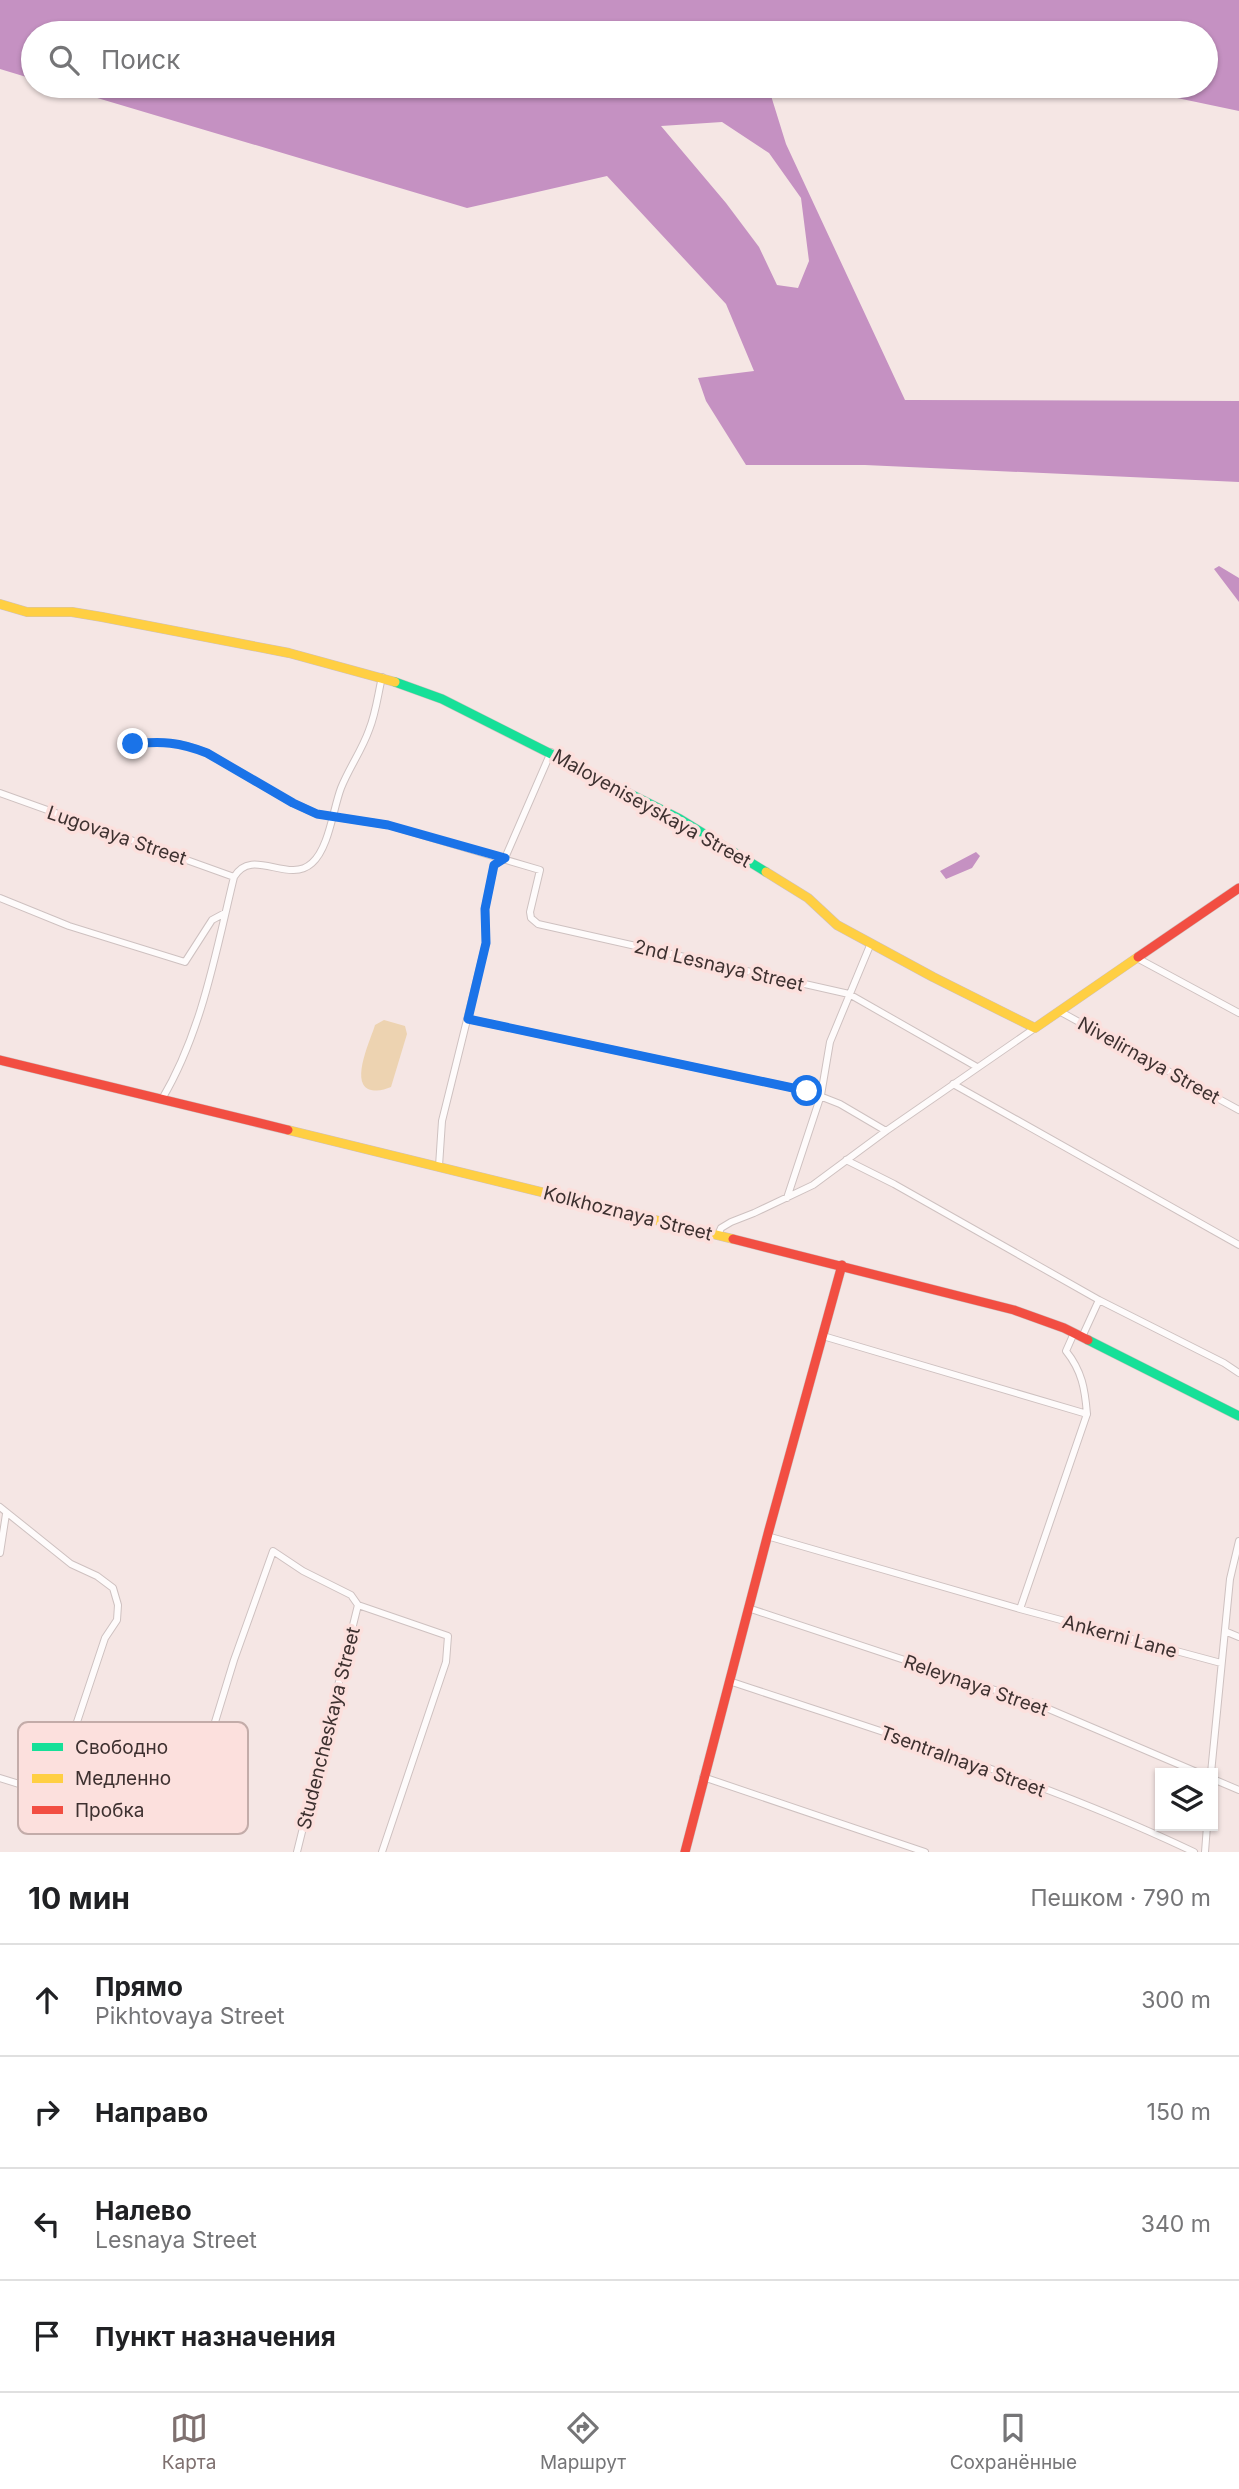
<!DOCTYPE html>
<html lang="ru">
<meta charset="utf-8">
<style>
:root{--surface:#fff;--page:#f6f6f6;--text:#202124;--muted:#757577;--line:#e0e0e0;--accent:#7e706f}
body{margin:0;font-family:Inter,sans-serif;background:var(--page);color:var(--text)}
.controls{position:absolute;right:21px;bottom:21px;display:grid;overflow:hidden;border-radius:0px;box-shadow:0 2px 5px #0004}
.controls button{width:63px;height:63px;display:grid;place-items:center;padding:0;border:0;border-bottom:2px solid var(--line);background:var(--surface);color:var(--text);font:35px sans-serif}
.stop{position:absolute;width:21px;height:21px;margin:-16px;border:5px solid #1a73e8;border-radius:50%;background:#fff}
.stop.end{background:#1a73e8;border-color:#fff;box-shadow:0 2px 7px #0008}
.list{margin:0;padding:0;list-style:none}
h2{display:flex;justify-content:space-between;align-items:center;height:91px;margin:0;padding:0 28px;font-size:30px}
h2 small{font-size:23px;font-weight:400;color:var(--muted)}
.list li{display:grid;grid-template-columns:46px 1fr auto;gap:21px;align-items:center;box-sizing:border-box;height:112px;padding:0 28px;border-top:2px solid var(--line)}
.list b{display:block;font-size:26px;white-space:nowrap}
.list p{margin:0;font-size:23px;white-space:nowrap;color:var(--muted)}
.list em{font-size:23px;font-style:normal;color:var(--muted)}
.icon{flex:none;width:38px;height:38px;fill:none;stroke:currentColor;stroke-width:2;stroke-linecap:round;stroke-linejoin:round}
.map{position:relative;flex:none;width:1239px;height:1852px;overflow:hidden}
.search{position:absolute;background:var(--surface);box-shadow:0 2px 5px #0004;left:21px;right:21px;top:21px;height:77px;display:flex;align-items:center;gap:18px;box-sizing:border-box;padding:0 24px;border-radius:38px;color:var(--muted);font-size:26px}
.sheet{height:539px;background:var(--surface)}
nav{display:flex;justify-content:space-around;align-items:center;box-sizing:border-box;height:98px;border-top:2px solid var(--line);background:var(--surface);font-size:19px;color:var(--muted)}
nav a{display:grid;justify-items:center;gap:4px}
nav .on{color:var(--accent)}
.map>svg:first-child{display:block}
</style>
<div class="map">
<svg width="1239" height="1852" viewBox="0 0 1239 1852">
<rect width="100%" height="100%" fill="#f5e6e4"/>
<path fill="#edd3b1" d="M384,1020L405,1026L407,1034L391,1087C384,1090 376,1092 368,1089C351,1080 371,1039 375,1025Z"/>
<path fill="#c591c2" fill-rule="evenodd" d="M0,0H1239V111L1120,86H1206V33H33V79L0,69Z
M57,86H768L786,144L905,400L1239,401V482L865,465H746L706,401L698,378L754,371L726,304L607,176L467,208ZM722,122L769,153L801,198L809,261L798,288L777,285L759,247L726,203L661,126Z
M1219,566L1239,578V602L1214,569Z
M976,852L980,856L972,868L946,879L940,871Z"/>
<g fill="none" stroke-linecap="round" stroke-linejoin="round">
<g stroke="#cec1c0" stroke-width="8">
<path id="street" d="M133,745C162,741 179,741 207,753L293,803L317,814L388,825L540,870L530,912L531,918L538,924L849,994L977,1067
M0,793L234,877
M0,898L69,926L185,962L212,920L225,913
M1137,958L1239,1013
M1059,1011L1239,1110
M468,1019L807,1091L840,1104L886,1131
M953,1084L1239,1245
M162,1099C202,1032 216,951 234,877C252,846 288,885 312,863C329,848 333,809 341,788C349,768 362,750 369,730C376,713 378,694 382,677
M846,1160L894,1184L1099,1300L1224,1363L1239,1373
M439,1166L442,1121L486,943L485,909L494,865L505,858L551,752
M787,1198L821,1095L830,1042L871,943
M718,1235L721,1228L731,1222L754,1213L813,1185L886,1131L1035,1028
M1074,1333L1066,1351C1082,1371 1085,1389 1087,1414
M823,1336L1087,1414L1020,1609
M1082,1337L1099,1300
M0,1507L71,1564L97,1576L113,1588L118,1605L117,1620L105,1638L73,1734L66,1761L70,1780L63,1799
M767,1536L1020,1609L1221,1663
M0,1553L6,1514
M748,1608L1037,1704L1199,1773
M1227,1632L1239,1637
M729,1681C885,1733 1045,1781 1194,1852
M1211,1773L1230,1579L1239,1541
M703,1777L925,1852
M0,1778L163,1829H172L185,1820L234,1660L273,1551L303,1571L351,1595L358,1605L448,1636L446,1662L382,1852
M1213,1779L1239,1790
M297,1852L358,1605
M1205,1852L1207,1826"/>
</g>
<g stroke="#cec1c0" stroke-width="10">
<path id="fast" d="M395,682L442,699L680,819L766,872
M1088,1340L1239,1416"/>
</g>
<g stroke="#cec1c0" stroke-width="10">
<path id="slow" d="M0,604L27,612H72L102,617L289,653L395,682
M766,872L808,898L837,925L933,977L1035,1028L1138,957
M288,1130L733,1239"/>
</g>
<g stroke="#cec1c0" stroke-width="10">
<path id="jam" d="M1138,957L1239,888
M0,1060L288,1130
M733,1239L1014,1310L1064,1328L1088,1340
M685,1852L769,1530L842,1265"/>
</g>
<use href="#street" stroke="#fefbfb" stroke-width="6"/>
<use href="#fast" stroke="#16e098" stroke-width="9"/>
<use href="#slow" stroke="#ffcf43" stroke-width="9"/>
<use href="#jam" stroke="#f24e42" stroke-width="9"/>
</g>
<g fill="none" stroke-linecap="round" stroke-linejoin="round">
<path stroke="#1a73e8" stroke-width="9" d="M133,744C162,741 179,742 207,753L293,803L317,814L388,825L505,858L494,865L485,909L486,943L468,1019L807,1091"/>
</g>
<g text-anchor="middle" stroke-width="7" stroke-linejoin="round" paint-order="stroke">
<g font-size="19" fill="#3e3130" stroke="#fce0dd">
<text transform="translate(652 808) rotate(29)" y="7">Maloyeniseyskaya Street</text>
<text transform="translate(117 835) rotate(19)" y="7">Lugovaya Street</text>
<text transform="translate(719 965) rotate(13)" y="7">2nd Lesnaya Street</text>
<text transform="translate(1149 1060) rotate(29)" y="7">Nivelirnaya Street</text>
<text transform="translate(628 1213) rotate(14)" y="7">Kolkhoznaya Street</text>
<text transform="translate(1120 1636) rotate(15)" y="7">Ankerni Lane</text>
<text transform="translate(976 1685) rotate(19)" y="7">Releynaya Street</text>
<text transform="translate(328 1728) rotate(-76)" y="7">Studencheskaya Street</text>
<text transform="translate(963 1761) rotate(20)" y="7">Tsentralnaya Street</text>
</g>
</g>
<rect x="18" y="1722" width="230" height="112" rx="10" fill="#fce0dd" stroke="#c3aca9" stroke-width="2"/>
<rect x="32" y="1743" width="31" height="8" fill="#16e098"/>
<rect x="32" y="1774" width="31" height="9" fill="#ffcf43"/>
<rect x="32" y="1806" width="31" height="8" fill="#f24e42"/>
<g font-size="19" fill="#3e3130">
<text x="75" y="1754">Свободно</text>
<text x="75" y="1785">Медленно</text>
<text x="75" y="1817">Пробка</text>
</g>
</svg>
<div class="controls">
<button><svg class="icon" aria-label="layers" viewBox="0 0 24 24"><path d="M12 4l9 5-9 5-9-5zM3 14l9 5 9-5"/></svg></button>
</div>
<div class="stop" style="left:807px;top:1091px"></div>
<div class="stop end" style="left:133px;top:744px"></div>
<div class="search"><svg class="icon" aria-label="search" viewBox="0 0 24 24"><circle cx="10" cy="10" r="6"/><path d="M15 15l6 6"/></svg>Поиск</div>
</div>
<section class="sheet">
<h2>10 мин<small>Пешком · 790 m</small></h2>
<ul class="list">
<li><svg class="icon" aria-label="ahead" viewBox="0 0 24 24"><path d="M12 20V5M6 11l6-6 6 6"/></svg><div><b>Прямо</b><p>Pikhtovaya Street</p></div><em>300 m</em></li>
<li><svg class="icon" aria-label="right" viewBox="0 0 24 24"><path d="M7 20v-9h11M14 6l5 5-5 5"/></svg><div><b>Направо</b></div><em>150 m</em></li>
<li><svg class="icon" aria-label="left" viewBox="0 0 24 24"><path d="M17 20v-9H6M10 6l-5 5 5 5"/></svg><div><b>Налево</b><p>Lesnaya Street</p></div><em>340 m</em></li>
<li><svg class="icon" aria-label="arrive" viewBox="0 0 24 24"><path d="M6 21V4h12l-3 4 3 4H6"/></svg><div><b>Пункт назначения</b></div></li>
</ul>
</section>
<nav>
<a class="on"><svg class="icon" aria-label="map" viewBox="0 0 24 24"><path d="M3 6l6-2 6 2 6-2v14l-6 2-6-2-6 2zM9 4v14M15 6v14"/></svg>Карта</a>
<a><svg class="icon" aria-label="directions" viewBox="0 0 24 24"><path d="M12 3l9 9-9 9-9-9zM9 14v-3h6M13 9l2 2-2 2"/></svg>Маршрут</a>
<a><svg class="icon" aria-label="saved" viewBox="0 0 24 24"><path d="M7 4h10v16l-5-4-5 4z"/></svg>Сохранённые</a>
</nav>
